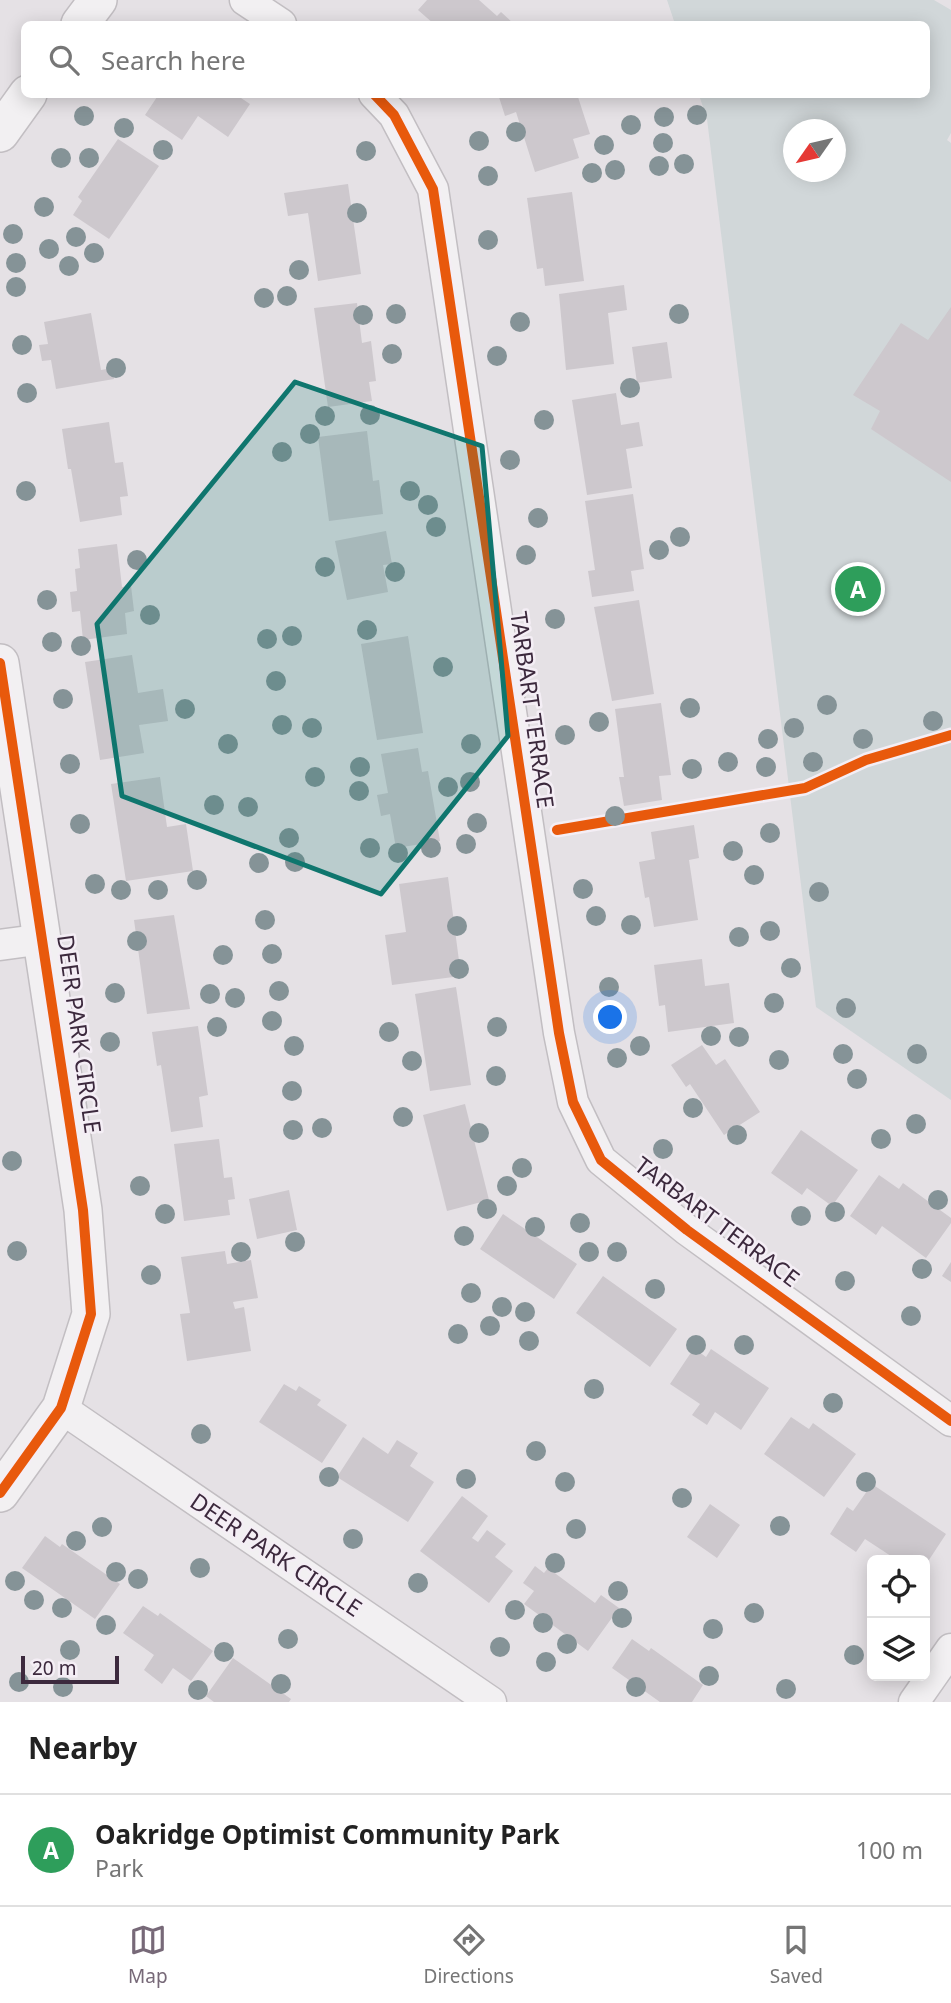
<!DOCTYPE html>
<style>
:root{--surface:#fff;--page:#f2f2f2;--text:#222;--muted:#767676;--line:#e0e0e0;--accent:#776978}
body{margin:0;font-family:"Noto Sans",sans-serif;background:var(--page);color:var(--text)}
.controls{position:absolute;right:21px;bottom:21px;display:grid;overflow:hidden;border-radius:10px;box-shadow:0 4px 18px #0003}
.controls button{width:63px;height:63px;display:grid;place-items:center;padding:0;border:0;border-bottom:2px solid var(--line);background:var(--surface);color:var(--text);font:35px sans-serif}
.compass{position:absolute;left:783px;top:119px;width:63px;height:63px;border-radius:50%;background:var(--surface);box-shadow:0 4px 18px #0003;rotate:236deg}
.scale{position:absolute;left:21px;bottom:18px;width:98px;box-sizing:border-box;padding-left:7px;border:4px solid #3c293d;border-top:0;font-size:19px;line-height:24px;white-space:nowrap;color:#3c293d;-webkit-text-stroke:5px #f4eef5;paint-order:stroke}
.you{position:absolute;left:611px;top:1018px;width:24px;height:24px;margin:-18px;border:5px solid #fff;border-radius:50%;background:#1a73e8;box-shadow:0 0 0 10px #1a73e833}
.badge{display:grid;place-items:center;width:46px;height:46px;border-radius:50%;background:var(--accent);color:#fff;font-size:23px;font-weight:700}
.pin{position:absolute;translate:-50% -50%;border:4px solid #fff;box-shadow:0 2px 7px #0006}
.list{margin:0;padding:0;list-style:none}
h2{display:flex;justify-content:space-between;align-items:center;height:91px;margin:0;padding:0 28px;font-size:30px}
h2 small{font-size:23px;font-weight:400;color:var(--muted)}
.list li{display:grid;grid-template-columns:46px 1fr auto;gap:21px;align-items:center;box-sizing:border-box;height:112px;padding:0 28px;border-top:2px solid var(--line)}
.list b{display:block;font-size:26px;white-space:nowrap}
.list p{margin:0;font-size:23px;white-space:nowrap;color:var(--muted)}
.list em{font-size:23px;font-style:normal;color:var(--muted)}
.icon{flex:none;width:38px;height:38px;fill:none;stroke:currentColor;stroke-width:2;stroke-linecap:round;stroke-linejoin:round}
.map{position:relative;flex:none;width:951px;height:1702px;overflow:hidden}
.search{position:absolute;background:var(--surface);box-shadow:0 4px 18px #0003;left:21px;right:21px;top:21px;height:77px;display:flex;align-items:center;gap:18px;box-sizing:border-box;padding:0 24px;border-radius:10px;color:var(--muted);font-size:26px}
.sheet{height:203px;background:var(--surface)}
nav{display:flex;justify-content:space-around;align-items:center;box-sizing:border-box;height:98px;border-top:2px solid var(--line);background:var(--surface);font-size:19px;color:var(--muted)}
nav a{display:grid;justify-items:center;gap:4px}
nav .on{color:var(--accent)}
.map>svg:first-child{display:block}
</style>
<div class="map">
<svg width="951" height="1702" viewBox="0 0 951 1702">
<rect width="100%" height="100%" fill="#e5e1e5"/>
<path fill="#d1d7d9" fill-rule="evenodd" d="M667,0H934L951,10V133L947,140L951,143V1100L816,1007L707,119L699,95L926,94V24H675ZM794,130H836V172H794Z"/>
<path fill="#cdc8cd" d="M427,0H479L497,16L501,12L514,24H434L418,10Z
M159,94H235L250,104L228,137L198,116L182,140L145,115Z
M498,94H577L590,134L573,139L579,158L535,172L516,112L505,116Z
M118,139L159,166L109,239L73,215L82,201L78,197Z
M348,184L361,274L318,281L308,213L288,216L284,193Z
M572,192L584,281L545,286L543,268L537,269L527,198Z
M624,285L627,310L608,313L614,364L566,370L559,294Z
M357,303L362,343L371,341L376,381L369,382L372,401L328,407L314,308Z
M951,307V482L871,429L880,411L853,395L901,323L928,340Z
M91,313L101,370L112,368L114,379L56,389L51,360L42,361L39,345L48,344L44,322Z
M667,342L672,378L637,383L632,347Z
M616,393L621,425L639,422L643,446L626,449L632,488L587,495L572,400Z
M109,422L115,463L123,462L128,496L120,497L122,515L80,522L71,469H68L62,429Z
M367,431L373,481L379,480L383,514L329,521L318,437Z
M633,494L644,569L631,571L634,591L592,597L588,571L595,570L585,501Z
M386,531L392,564L383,565L388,592L347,600L335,541Z
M117,544L122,587L131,586L134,611L125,613L127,634L83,640L80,611L72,612L70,592L77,591L75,569L80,568L78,549Z
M639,600L654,694L612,701L594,607Z
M408,636L423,733L377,740L361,644Z
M132,655L138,693L163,689L168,721L139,725L144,753L100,760L85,662Z
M661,703L671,775L659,776L662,800L624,806L619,777H624L615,709Z
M418,748L422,772L428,771L440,841L396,848L390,814L381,816L377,795L388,793L381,754Z
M160,777L167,827L186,824L193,871L126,881L111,784Z
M694,825L699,858L689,860L698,920L654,927L649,897L645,898L639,862L655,859L651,832Z
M448,877L461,976L392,985L385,935L406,932L399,884Z
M174,915L190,1009L147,1014L134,920Z
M702,959L705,986L729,983L734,1023L668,1032L665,1005L659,1006L654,965Z
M456,987L471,1085L430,1091L415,994Z
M198,1026L208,1095L199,1097L203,1127L171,1132L161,1065L157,1066L152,1032Z
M702,1045L716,1065L725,1059L760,1112L724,1135L690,1084L686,1087L671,1065Z
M465,1104L489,1200L447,1211L423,1115Z
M801,1130L858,1170L832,1206L807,1188L802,1195L771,1173Z
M219,1139L224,1178L232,1177L235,1199L228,1200L230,1215L184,1221L174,1144Z
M879,1175L899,1189L903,1183L951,1218V1223L926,1258L882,1226L876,1235L850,1216Z
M289,1190L297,1230L257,1239L249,1199Z
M503,1214L577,1264L554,1299L480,1249Z
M225,1251L227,1264L251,1260L258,1298L233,1302L235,1309L244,1307L251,1351L187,1361L180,1314L190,1313L181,1257Z
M951,1262V1282L942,1276Z
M603,1276L677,1329L650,1367L576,1313Z
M694,1348L706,1357L711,1349L769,1388L741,1430L715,1412L707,1425L692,1415L700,1404L670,1384Z
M284,1384L296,1391L299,1386L321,1400L317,1405L347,1425L322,1463L259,1422Z
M791,1417L809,1429L813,1423L856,1454L824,1497L764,1454Z
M363,1437L388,1454L397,1440L418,1453L410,1466L434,1482L408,1522L337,1477Z
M872,1484L946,1534L925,1566V1560H897L865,1539L856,1552L830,1534L847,1507L853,1511Z
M462,1496L488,1516L472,1538L478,1542L487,1530L506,1544L495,1557L513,1571L489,1603L420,1551Z
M710,1504L740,1525L717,1558L687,1537Z
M45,1536L60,1547L62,1544L120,1584L95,1619L22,1568Z
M535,1566L544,1573L548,1568L595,1603L601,1595L619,1608L588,1651L524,1604L534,1591L523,1583Z
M143,1606L158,1616L160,1613L213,1651L191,1681L173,1668L162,1684L144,1670L154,1655L123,1633Z
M632,1639L649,1651L651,1648L703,1685L692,1702H660L612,1668Z
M233,1658L291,1699L289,1702H214L206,1696Z"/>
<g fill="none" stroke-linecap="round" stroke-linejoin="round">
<g stroke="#c2bec2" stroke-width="33">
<path id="minor" d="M245,0L281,24
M374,94L394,115L433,189L559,1033L573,1102L601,1160L687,1230L951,1421
M0,945L44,939
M61,1408L491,1702
M914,1702L951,1649"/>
</g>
<g stroke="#c2bec2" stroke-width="40">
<path id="tertiary" d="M80,24L98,0
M0,133L28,94
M0,663L83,1210L91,1314L61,1408L0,1493"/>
</g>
<use href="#minor" stroke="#f2f0f2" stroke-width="30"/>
<use href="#tertiary" stroke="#f2f0f2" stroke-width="37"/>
<g stroke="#f4eef5" stroke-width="15">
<path id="cycleway" d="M374,94L394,115L433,189L559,1033L573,1102L601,1160L687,1230L951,1421
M0,663L83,1210L91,1314L61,1408L0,1493
M557,830L805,788L866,760L951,735"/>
</g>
<use href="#cycleway" stroke="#e8590c" stroke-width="10"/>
</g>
<g fill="#859397">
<circle cx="697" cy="115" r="10"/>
<circle cx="84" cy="116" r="10"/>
<circle cx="664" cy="117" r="10"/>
<circle cx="631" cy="125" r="10"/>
<circle cx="124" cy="128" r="10"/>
<circle cx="516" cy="132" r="10"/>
<circle cx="479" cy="141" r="10"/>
<circle cx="663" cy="143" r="10"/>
<circle cx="604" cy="145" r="10"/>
<circle cx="163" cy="150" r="10"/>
<circle cx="366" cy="151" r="10"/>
<circle cx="61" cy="158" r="10"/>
<circle cx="89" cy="158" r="10"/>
<circle cx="684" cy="164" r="10"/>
<circle cx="659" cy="166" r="10"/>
<circle cx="615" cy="170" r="10"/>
<circle cx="592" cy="173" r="10"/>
<circle cx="488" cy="176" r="10"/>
<circle cx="44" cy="207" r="10"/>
<circle cx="357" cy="213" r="10"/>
<circle cx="13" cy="234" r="10"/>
<circle cx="76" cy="237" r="10"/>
<circle cx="488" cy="240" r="10"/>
<circle cx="49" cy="249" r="10"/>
<circle cx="94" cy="253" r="10"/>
<circle cx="16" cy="263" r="10"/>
<circle cx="69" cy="266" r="10"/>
<circle cx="299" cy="270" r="10"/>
<circle cx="16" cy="287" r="10"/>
<circle cx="287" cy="296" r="10"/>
<circle cx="264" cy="298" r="10"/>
<circle cx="396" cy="314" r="10"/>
<circle cx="679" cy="314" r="10"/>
<circle cx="363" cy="315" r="10"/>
<circle cx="520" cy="322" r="10"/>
<circle cx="22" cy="345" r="10"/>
<circle cx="392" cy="354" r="10"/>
<circle cx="497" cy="356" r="10"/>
<circle cx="116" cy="368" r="10"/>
<circle cx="630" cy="388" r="10"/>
<circle cx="27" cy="393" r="10"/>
<circle cx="370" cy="415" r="10"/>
<circle cx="325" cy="416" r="10"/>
<circle cx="544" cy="420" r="10"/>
<circle cx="310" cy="434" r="10"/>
<circle cx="282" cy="452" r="10"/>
<circle cx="510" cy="460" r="10"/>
<circle cx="26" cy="491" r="10"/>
<circle cx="410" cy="491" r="10"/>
<circle cx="428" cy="505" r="10"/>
<circle cx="538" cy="518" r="10"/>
<circle cx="436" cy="527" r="10"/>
<circle cx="680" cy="537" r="10"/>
<circle cx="659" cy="550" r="10"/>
<circle cx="526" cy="555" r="10"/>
<circle cx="137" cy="560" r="10"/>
<circle cx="325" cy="567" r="10"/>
<circle cx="395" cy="572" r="10"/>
<circle cx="47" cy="600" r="10"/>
<circle cx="150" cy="615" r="10"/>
<circle cx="555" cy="619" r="10"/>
<circle cx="367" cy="630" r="10"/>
<circle cx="292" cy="636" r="10"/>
<circle cx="267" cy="639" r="10"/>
<circle cx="52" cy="642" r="10"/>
<circle cx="81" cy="646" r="10"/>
<circle cx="443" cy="667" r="10"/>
<circle cx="276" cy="681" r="10"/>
<circle cx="63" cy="699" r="10"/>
<circle cx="827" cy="705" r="10"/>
<circle cx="690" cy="708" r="10"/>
<circle cx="185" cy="709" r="10"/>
<circle cx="933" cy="721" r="10"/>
<circle cx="599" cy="722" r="10"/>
<circle cx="282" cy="725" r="10"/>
<circle cx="312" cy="728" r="10"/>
<circle cx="794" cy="728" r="10"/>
<circle cx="565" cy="735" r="10"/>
<circle cx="768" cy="739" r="10"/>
<circle cx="863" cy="739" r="10"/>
<circle cx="228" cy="744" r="10"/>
<circle cx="471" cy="744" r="10"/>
<circle cx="728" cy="762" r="10"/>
<circle cx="813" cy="762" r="10"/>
<circle cx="70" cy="764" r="10"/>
<circle cx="360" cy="767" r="10"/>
<circle cx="766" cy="767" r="10"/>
<circle cx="692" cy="769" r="10"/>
<circle cx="315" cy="777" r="10"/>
<circle cx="470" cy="782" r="10"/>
<circle cx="448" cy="787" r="10"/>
<circle cx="359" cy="791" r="10"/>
<circle cx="214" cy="805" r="10"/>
<circle cx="248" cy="807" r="10"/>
<circle cx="615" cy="816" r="10"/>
<circle cx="477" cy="823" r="10"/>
<circle cx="80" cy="824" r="10"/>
<circle cx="770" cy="833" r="10"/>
<circle cx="289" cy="838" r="10"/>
<circle cx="466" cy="844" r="10"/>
<circle cx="370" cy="848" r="10"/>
<circle cx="431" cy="848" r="10"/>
<circle cx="733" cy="851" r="10"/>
<circle cx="398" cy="853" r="10"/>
<circle cx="295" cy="862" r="10"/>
<circle cx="259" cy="863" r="10"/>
<circle cx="754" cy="875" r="10"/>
<circle cx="197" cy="880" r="10"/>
<circle cx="95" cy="884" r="10"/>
<circle cx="583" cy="889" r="10"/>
<circle cx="121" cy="890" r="10"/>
<circle cx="158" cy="890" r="10"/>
<circle cx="819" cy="892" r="10"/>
<circle cx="596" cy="916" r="10"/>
<circle cx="265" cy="920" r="10"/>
<circle cx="631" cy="925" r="10"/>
<circle cx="457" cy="926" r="10"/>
<circle cx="770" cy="931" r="10"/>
<circle cx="739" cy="937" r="10"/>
<circle cx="137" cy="941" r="10"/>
<circle cx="272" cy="954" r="10"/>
<circle cx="223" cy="955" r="10"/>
<circle cx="791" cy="968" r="10"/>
<circle cx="459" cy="969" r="10"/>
<circle cx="609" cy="987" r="10"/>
<circle cx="279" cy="991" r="10"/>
<circle cx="115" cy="993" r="10"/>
<circle cx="210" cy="994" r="10"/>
<circle cx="235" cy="998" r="10"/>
<circle cx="774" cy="1003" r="10"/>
<circle cx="846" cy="1008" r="10"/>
<circle cx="272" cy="1021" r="10"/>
<circle cx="217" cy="1027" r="10"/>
<circle cx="497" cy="1027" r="10"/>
<circle cx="389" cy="1032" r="10"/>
<circle cx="711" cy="1036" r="10"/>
<circle cx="739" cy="1037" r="10"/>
<circle cx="110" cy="1042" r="10"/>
<circle cx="294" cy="1046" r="10"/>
<circle cx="640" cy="1046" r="10"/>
<circle cx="843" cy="1054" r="10"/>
<circle cx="917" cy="1054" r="10"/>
<circle cx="617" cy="1058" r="10"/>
<circle cx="779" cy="1060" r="10"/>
<circle cx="412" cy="1061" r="10"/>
<circle cx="496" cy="1076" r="10"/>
<circle cx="857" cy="1079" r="10"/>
<circle cx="292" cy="1091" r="10"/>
<circle cx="693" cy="1108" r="10"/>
<circle cx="403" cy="1117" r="10"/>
<circle cx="916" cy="1124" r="10"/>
<circle cx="322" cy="1128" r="10"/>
<circle cx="293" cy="1130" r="10"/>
<circle cx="479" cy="1133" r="10"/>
<circle cx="737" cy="1135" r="10"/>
<circle cx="881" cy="1139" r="10"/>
<circle cx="663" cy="1149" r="10"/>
<circle cx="12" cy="1161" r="10"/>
<circle cx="522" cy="1168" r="10"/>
<circle cx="140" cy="1186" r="10"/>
<circle cx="507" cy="1186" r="10"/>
<circle cx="938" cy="1200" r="10"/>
<circle cx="487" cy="1209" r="10"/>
<circle cx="835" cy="1212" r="10"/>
<circle cx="165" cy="1214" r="10"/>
<circle cx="801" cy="1216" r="10"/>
<circle cx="580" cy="1223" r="10"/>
<circle cx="535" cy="1227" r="10"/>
<circle cx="464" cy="1236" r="10"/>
<circle cx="295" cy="1242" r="10"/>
<circle cx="17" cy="1251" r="10"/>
<circle cx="241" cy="1252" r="10"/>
<circle cx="589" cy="1252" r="10"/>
<circle cx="617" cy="1252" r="10"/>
<circle cx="922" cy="1269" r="10"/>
<circle cx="151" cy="1275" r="10"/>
<circle cx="845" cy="1281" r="10"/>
<circle cx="655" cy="1289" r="10"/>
<circle cx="471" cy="1293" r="10"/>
<circle cx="502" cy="1307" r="10"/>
<circle cx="525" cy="1312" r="10"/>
<circle cx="911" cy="1316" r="10"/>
<circle cx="490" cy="1326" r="10"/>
<circle cx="458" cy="1334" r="10"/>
<circle cx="529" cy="1341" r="10"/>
<circle cx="696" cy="1345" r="10"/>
<circle cx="744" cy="1345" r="10"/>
<circle cx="594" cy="1389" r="10"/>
<circle cx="833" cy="1403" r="10"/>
<circle cx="201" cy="1434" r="10"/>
<circle cx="536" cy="1451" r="10"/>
<circle cx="329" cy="1477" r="10"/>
<circle cx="466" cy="1479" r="10"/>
<circle cx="565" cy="1482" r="10"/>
<circle cx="866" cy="1482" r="10"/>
<circle cx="682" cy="1498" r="10"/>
<circle cx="780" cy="1526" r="10"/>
<circle cx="102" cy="1527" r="10"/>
<circle cx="576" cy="1529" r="10"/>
<circle cx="353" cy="1539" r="10"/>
<circle cx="76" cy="1541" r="10"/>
<circle cx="555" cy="1563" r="10"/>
<circle cx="200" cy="1568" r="10"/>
<circle cx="116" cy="1572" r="10"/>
<circle cx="138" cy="1579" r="10"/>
<circle cx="15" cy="1581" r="10"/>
<circle cx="418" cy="1583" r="10"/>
<circle cx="618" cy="1591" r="10"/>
<circle cx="34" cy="1600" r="10"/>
<circle cx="62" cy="1608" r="10"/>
<circle cx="515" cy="1610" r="10"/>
<circle cx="754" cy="1613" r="10"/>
<circle cx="622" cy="1618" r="10"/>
<circle cx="543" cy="1623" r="10"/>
<circle cx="106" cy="1625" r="10"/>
<circle cx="713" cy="1629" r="10"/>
<circle cx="288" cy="1639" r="10"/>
<circle cx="567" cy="1644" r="10"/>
<circle cx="500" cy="1647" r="10"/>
<circle cx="70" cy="1650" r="10"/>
<circle cx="224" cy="1652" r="10"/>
<circle cx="854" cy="1655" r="10"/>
<circle cx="546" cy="1662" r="10"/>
<circle cx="709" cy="1676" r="10"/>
<circle cx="19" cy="1682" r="10"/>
<circle cx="281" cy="1684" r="10"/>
<circle cx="63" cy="1687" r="10"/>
<circle cx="636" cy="1687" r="10"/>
<circle cx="786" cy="1689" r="10"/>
<circle cx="198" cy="1690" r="10"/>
</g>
<path fill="#0f766e" fill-opacity="0.2" stroke="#0f766e" stroke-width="5" stroke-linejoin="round" d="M295,382L482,446L508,736L381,894L122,796L97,624Z"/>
<g text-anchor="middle" stroke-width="5" stroke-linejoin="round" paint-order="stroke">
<g font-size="23" fill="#3c293d" stroke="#f4eef5">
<text transform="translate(532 710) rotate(82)" y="8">TARBART TERRACE</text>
<text transform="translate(79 1034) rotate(82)" y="8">DEER PARK CIRCLE</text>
<text transform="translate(717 1222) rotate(37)" y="8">TARBART TERRACE</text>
<text transform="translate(276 1555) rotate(34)" y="8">DEER PARK CIRCLE</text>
</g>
</g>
</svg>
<div class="controls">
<button><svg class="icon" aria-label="locate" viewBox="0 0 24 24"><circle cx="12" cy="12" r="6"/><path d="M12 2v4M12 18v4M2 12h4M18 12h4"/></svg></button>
<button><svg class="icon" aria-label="layers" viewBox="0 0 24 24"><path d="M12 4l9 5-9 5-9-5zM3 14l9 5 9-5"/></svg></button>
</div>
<svg class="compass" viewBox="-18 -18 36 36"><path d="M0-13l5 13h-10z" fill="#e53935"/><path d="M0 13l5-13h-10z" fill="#767676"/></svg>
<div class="scale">20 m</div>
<div class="you"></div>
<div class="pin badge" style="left:858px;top:589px;background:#2e9e5b">A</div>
<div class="search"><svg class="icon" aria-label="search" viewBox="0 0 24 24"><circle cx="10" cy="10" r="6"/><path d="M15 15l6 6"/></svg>Search here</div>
</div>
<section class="sheet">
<h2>Nearby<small></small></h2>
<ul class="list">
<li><span class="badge" style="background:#2e9e5b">A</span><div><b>Oakridge Optimist Community Park</b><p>Park</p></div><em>100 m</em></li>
</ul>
</section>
<nav>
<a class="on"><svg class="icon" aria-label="map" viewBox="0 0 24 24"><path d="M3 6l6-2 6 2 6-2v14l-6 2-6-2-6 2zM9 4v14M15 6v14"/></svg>Map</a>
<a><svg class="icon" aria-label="directions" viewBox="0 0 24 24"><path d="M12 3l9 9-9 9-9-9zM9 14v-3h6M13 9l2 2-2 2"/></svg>Directions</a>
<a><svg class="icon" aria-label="saved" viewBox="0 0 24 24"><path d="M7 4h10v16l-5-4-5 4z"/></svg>Saved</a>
</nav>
